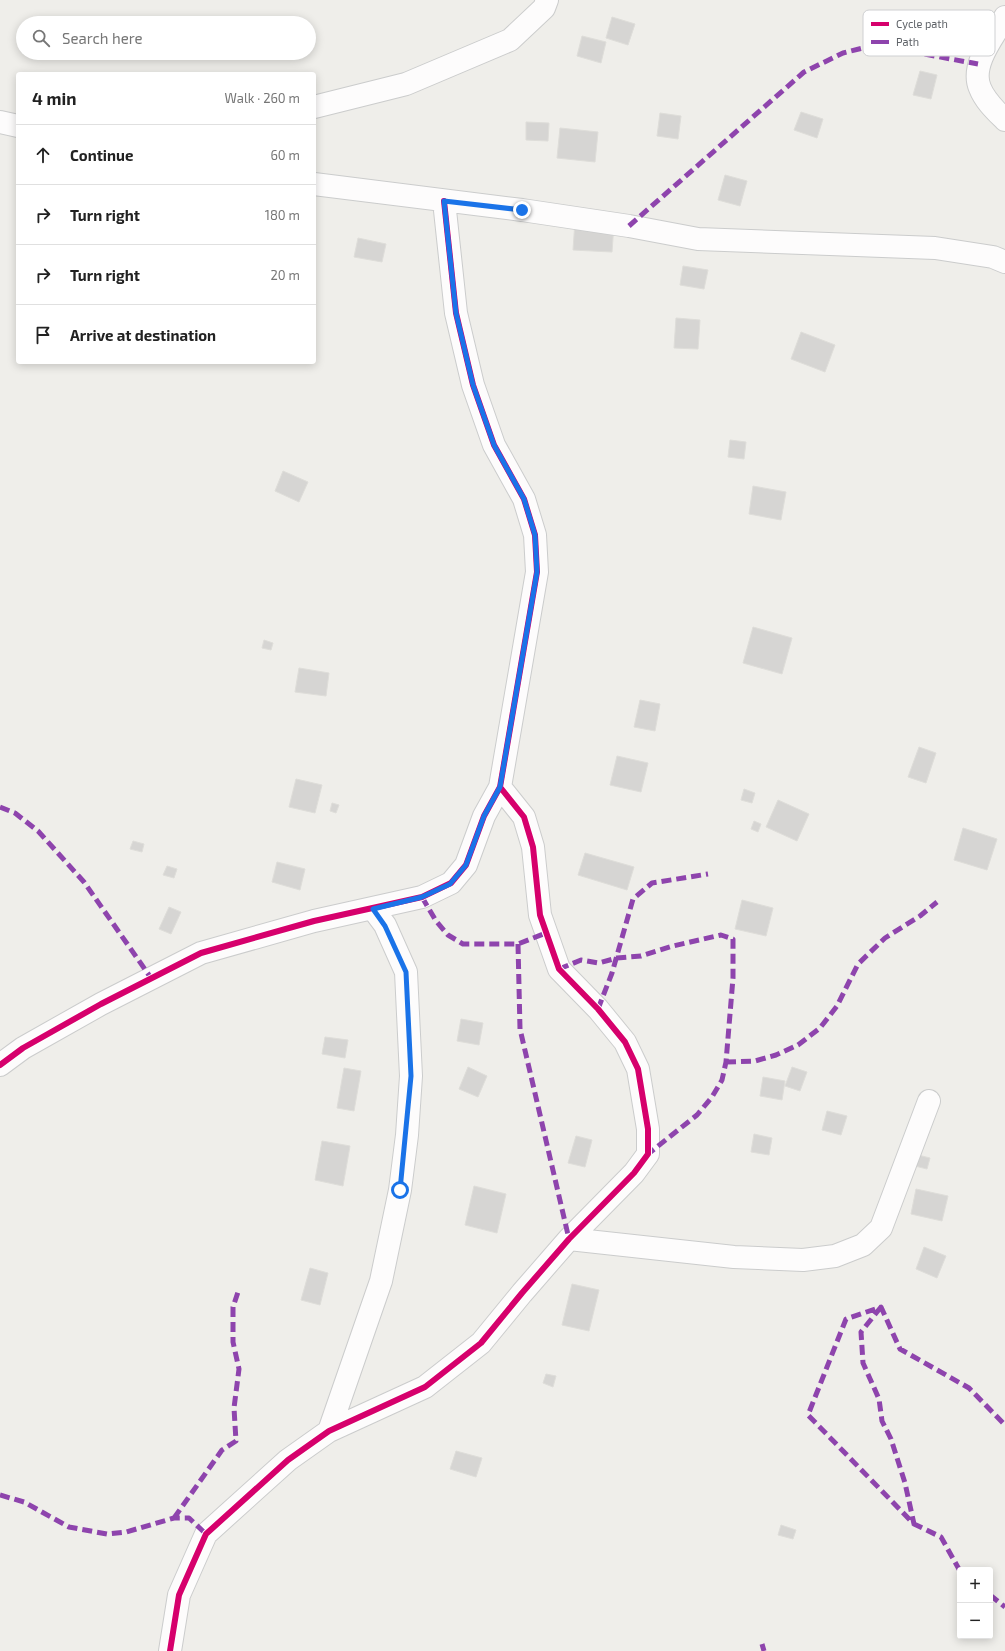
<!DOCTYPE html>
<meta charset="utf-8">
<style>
:root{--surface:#fff;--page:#f6f6f6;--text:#222;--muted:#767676;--line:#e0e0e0}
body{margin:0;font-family:"Exo 2",sans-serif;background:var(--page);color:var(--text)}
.controls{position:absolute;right:12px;bottom:12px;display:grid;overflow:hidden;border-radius:4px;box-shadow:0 2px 10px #0003}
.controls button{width:36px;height:36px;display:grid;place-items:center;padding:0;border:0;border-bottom:1px solid var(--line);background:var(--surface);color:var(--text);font:20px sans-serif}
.stop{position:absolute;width:12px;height:12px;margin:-9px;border:3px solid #1a73e8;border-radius:50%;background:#fff}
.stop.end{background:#1a73e8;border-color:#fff;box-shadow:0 1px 4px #0008}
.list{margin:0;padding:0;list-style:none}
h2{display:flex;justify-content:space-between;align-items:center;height:52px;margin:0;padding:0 16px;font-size:17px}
h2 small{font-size:13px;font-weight:400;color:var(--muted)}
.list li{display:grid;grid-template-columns:26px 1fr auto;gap:12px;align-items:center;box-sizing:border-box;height:60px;padding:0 16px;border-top:1px solid var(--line)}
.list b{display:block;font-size:15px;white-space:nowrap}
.list em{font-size:13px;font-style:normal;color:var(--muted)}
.icon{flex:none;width:22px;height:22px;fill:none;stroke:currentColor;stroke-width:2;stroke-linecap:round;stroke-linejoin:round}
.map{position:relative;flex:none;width:1005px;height:1651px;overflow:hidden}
.search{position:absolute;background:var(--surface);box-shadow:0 2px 10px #0003;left:16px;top:16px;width:300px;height:44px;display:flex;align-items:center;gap:10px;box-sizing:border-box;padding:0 14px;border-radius:22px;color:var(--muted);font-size:15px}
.panel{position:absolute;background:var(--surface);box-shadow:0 2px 10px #0003;left:16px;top:72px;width:300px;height:292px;border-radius:4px}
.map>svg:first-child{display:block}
</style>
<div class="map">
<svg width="1005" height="1651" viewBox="0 0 1005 1651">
<rect width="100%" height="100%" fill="#efeeea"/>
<path fill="#d6d5d3" stroke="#deddd9" d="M612,17L635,24L628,45L606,38Z
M582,36L606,42L601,63L577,56Z
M920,71L937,75L931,99L913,95Z
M801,112L823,119L817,138L794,130Z
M660,113L681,116L678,139L657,136Z
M526,122L549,123L548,141L526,140Z
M560,128L598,132L595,162L557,158Z
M725,175L747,181L740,206L718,200Z
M575,221L614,224L612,252L573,250Z
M358,238L386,244L382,262L354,257Z
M683,266L708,270L704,289L680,285Z
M676,318L700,320L698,349L674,348Z
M801,332L835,345L825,372L791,359Z
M730,440L746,442L744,459L728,457Z
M283,471L308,482L299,502L275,491Z
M753,486L786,492L781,520L749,514Z
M753,627L792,638L782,674L743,663Z
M264,640L273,643L271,650L262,648Z
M299,668L329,673L326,696L295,692Z
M640,700L660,704L655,731L634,727Z
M919,747L936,753L926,783L908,777Z
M617,756L648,763L641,792L610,785Z
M296,779L322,785L315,813L289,807Z
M744,789L755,793L752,803L741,800Z
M778,800L809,814L797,841L766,827Z
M332,803L339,805L336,813L330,811Z
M754,821L761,824L758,832L751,829Z
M963,828L997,839L987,870L954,860Z
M133,841L144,844L142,852L130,849Z
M585,853L634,867L627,890L578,875Z
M277,862L305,869L300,890L272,882Z
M167,866L177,869L174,878L163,875Z
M742,900L773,908L766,936L735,929Z
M169,907L181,912L171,934L159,929Z
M461,1019L483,1023L479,1045L457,1041Z
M325,1037L348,1040L345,1058L322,1054Z
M468,1067L487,1076L478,1097L459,1089Z
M792,1067L807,1072L800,1091L785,1086Z
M344,1068L361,1071L354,1111L337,1108Z
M763,1077L785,1081L782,1100L760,1096Z
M827,1111L847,1116L841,1135L822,1130Z
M754,1134L772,1138L769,1155L751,1152Z
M576,1136L592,1140L585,1167L568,1163Z
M322,1141L350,1146L343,1186L315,1180Z
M914,1154L930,1158L927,1169L911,1165Z
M474,1186L506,1194L497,1233L465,1225Z
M916,1189L948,1196L942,1221L911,1214Z
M924,1247L946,1256L937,1278L916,1269Z
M310,1268L328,1273L320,1305L301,1300Z
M572,1284L599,1290L589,1331L562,1325Z
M546,1374L556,1376L553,1387L543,1383Z
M456,1451L482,1458L476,1477L450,1469Z
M781,1525L796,1530L793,1539L778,1535Z"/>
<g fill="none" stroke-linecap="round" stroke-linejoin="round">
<g stroke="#cbcccc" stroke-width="24">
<path id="minor" d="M1005,17C994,36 970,65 980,88C985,101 996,111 1005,120
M314,107L406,84L510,40L544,8L547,0
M0,122L18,126
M314,184L522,210L629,226L698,239L935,248L993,257L1005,262
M0,1065L23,1048L101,1004L201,953L314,921L422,897L451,883L466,865L484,816L500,787L537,572L535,535L524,499L494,445L473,385L456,313L444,201
M569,1239L734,1257L803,1260L835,1256L863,1245L881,1228L929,1101
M329,1431L381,1281L400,1190L407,1135L411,1076L406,972L385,925L373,909
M170,1651L179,1595L206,1534L288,1460L329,1431L425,1387L481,1343L522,1293L569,1239L634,1173L648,1154V1129L638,1069L625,1042L598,1009L559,969L540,915L533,847L524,817L500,787"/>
</g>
<use href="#minor" stroke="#fdfcfc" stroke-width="22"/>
<path stroke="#8e44ad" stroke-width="5" stroke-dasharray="10 5" stroke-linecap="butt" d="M629,226L804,72L843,53L875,45L978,64
M0,807L15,813L38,831L84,882L151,978
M422,897L436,921L448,935L463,944H518L546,933
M518,944L520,1029L569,1239
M559,969L581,960L599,963L617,958L641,956L673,946L721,935L733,939V978L726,1062L722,1080L712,1097L697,1115L648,1154
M598,1009L612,973L633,899L652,883L708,874
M726,1062L755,1061L776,1055L798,1045L820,1028L837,1006L858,964L885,938L920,916L937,902
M881,1307L861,1332L863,1363L879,1399L882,1421L891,1439L905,1483L914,1524
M0,1495L24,1502L69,1527L107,1534L126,1532L174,1518H189L206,1534
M174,1518L222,1450L236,1441L234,1408L239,1369L233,1342V1307L238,1292
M960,1571L941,1537L914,1524L808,1415L846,1319L881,1307L900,1349L969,1388L1005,1425
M990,1595L1005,1607
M762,1644L764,1651"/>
<g stroke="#fff" stroke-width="8">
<path id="cycleway" d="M0,1065L23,1048L101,1004L201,953L314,921L422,897L451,883L466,865L484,816L500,787L537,572L535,535L524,499L494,445L473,385L456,313L444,201
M170,1651L179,1595L206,1534L288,1460L329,1431L425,1387L481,1343L522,1293L569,1239L634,1173L648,1154V1129L638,1069L625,1042L598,1009L559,969L540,915L533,847L524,817L500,787"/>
</g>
<use href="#cycleway" stroke="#d6006c" stroke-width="6"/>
</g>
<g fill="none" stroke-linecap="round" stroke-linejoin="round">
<path stroke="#1a73e8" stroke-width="5" d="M400,1190L411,1076L406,972L385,926L373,909L422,897L450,884L466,865L484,816L500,787L537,572L535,535L524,499L494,445L473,385L456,313L444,201L522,210"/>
</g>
<rect x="863" y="10" width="132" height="46" rx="6" fill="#fff" stroke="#cfd0d2" stroke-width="1"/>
<rect x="871" y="22" width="18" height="4" fill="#d6006c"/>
<rect x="871" y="40" width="18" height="4" fill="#8e44ad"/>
<g font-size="11" fill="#5f6368">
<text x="896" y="28">Cycle path</text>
<text x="896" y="46">Path</text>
</g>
</svg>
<div class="controls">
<button>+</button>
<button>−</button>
</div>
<div class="stop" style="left:400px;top:1190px"></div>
<div class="stop end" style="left:522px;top:210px"></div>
<div class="search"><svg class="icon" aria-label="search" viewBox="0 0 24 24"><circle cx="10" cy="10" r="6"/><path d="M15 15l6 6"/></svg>Search here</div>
<section class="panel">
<h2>4 min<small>Walk · 260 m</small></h2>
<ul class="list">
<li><svg class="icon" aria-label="ahead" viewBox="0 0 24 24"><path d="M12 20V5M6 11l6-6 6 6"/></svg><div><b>Continue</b></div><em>60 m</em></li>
<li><svg class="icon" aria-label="right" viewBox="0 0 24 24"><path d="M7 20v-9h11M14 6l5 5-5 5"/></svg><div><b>Turn right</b></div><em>180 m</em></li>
<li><svg class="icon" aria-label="right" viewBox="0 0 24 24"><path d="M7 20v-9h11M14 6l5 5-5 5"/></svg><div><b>Turn right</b></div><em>20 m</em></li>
<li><svg class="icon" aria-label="arrive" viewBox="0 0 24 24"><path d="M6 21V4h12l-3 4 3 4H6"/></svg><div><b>Arrive at destination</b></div></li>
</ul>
</section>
</div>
